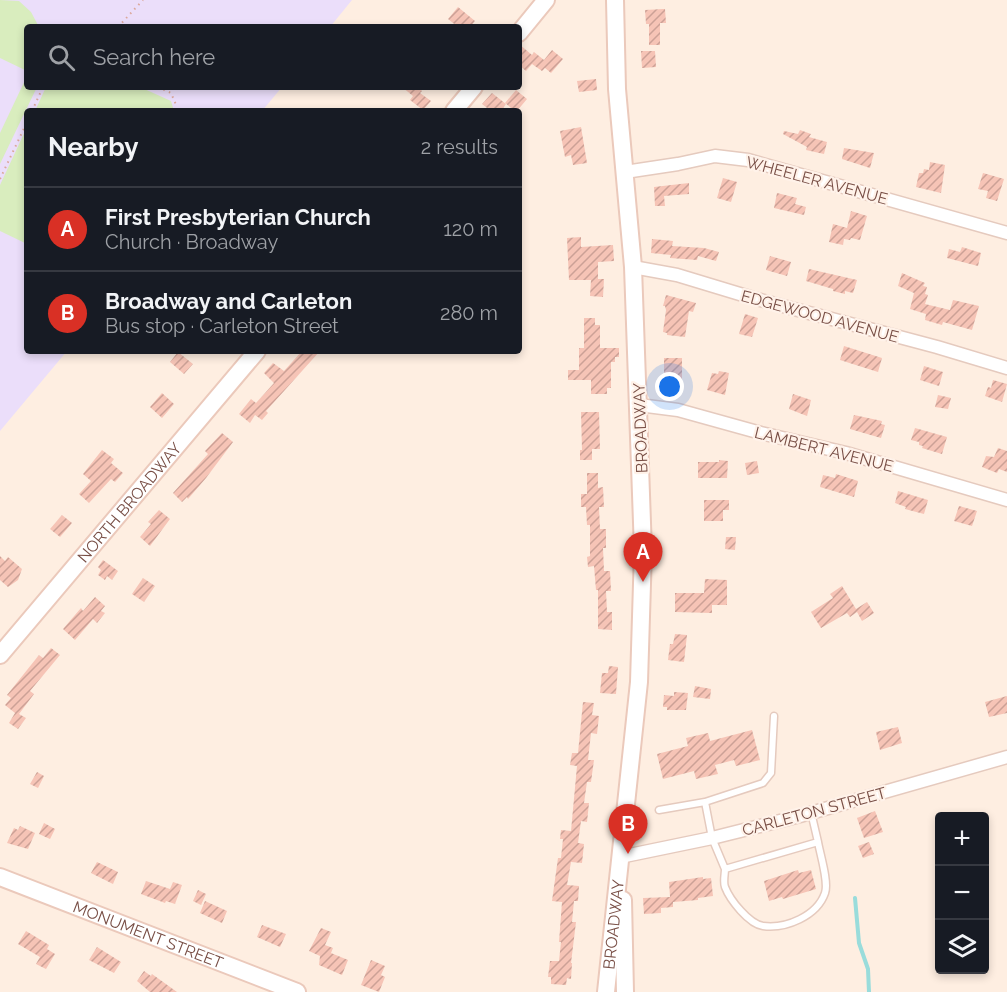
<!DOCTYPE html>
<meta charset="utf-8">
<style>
:root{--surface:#171b24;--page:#242831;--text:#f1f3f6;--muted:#9ea1a6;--line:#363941;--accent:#d93025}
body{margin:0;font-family:Raleway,sans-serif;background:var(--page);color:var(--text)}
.controls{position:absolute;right:18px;bottom:18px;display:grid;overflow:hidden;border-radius:6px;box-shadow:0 3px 9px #0003}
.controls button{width:54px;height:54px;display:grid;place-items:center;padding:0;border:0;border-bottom:2px solid var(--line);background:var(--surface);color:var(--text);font:30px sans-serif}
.you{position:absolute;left:670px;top:387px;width:21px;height:21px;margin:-15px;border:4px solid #fff;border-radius:50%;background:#1a73e8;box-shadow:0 0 0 9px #1a73e833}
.badge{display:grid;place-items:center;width:39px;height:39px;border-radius:50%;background:var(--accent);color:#fff;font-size:20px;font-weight:700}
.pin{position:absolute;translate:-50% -50px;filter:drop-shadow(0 2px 3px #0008)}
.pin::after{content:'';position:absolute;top:32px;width:21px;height:18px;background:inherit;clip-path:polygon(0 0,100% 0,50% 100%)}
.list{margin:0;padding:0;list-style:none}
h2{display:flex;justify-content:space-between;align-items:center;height:78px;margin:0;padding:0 24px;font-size:26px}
h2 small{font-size:20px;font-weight:400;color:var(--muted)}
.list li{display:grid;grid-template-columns:39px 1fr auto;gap:18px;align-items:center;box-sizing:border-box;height:84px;padding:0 24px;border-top:2px solid var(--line)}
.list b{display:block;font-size:22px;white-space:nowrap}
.list p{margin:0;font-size:20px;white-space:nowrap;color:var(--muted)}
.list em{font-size:20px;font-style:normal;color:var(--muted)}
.icon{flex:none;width:33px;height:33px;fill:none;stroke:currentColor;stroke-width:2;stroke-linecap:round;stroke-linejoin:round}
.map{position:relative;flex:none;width:1007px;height:992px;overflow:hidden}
.search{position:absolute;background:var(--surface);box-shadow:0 3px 9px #0003;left:24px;top:24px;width:498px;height:66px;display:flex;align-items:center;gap:15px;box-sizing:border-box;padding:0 21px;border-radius:6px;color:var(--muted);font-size:22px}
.panel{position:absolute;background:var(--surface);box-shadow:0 3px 9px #0003;left:24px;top:108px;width:498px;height:246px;border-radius:6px}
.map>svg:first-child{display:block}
</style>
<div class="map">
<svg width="1007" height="992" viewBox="0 0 1007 992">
<defs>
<pattern id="building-hatch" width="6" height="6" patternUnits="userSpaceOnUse" patternTransform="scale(1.5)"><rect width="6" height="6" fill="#f6c4b6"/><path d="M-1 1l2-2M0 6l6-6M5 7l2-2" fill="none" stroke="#cca196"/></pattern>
</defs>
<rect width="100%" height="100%" fill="#feeee1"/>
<path fill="#ebdefa" d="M0,0H352L330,27H27V87H282L262,111H27V351H67L0,431Z"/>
<path fill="#d9edbe" d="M0,0L19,1L31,12L39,27H27V71L0,58Z
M27,76V87H37L0,164V133Z
M46,87H140L171,101L174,111H35Z
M27,127V244L0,231V185Z"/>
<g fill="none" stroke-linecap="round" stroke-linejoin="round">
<path stroke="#99dcdb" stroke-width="4" d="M855,898L859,943L868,969L869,992"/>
</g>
<path fill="url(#building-hatch)" d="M458,7L475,21L470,27H458L448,19Z
M663,9H665L666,23H660V45H649V24H646L645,10Z
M519,44L532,55L534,52L544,60L552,50L563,59L551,73L545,68L542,71L532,64L526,71L519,65Z
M641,51H655L656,67L642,68Z
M596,79L597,90L579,92L577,81Z
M402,87H417L422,91L420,93L431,101L423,110L410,100L413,96Z
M516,90L527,99L517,111H515L505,103Z
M492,93L506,104L501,111H491L482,104Z
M581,127L587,163L573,165L571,155L565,157L560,131Z
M800,130L811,134L809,137L827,142L824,154L806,150L807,147L783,134L784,131L798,134Z
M844,148L874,153L870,168L842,159Z
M930,162L945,165L941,193L916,187L919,173H923L924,169L929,170Z
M983,173L1004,179L997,201L986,198L988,191L978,189Z
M723,178L737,182L731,202L717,198Z
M689,183V194L664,196L665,206H655L654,187Z
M777,193L797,198L795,204L806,207L804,215L774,208Z
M851,211L867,216L860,240L851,238L850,240L844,239L843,245L829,242L833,224L847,228Z
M581,237V247L613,245L614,261L598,262V279H604L603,297L590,296L591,280H569L567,238Z
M652,239L673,241L672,246L704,248L719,252L716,261L698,256L697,260L670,258L671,255L651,253Z
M962,247L981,253L978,266L947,258L949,249L960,252Z
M770,256L791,262L787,276L766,270Z
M809,269L857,280L853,293L845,291V294L833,291V289L806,281Z
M902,273L925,283L923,286L927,287L925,294L928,295L925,304L950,310L953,300L979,306L972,330L943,322L942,325L925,320L926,314L910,309L914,293L898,286Z
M666,295L696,303L693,312L689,311L685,337L667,335V333L663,332L666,310L665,306H663Z
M745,314L758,318L752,337L739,334Z
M584,318H595V325H600V348H619V357H615V362H611V388H607V394H591V380H568V370H579V348H584Z
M844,346L882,358L878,372L840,360Z
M302,351H320L266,411L268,413L262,420L255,415L250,423L239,414L251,399L256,403L274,383L264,373L273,363L284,371Z
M178,352L193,364L184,374L170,362Z
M664,358H682V386H664Z
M924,366L943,372L939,386L920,380Z
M719,371L729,373L725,395L707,390L712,373L718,374Z
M993,380L1007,384L1002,402L985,396L988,387L991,388Z
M162,393L174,404L162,418L150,407Z
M793,394L811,400L807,416L789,409Z
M938,395L951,398L948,409L935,407Z
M581,412H599L600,449H592V460H580V450H582Z
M854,415L882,421L881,424L885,425L881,438L850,429Z
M915,428L947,437L942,454L922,448L923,446L919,445V442L911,440Z
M222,433L233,442L206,478L188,499L187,497L182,502L173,493L208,454L205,451Z
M998,448L1007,451V472L999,469L997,473L982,467L986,456L994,457Z
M102,450L114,459L111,463L123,473L115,482L111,479L89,503L79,494L91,481L83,474Z
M719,460L728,461L727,478H698V462H719Z
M757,461L759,473L747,475L745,463Z
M587,473H598V488L603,487L604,507H599L600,529H606V548H603L604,571H610L611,591H606L607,612H612V630L598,629V590H596L594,566L588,567L587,557L590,556V525H587L586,507H581V494H587Z
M836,474L858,481L854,497L820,487L823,475L835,478Z
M898,491L928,500L924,514L905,509L906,507L895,503Z
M704,500H729V510H723V521H704Z
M959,506L977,511L972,526L954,521Z
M159,510L170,519L150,546L140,537L151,524L148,522Z
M62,515L72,523L60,537L50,529Z
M726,537H736L735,550L725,549Z
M0,556L5,561L8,557L22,569L18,580L8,587L0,580Z
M103,560L118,571L112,580L107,576L105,580L98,575L101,570L98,567Z
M143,578L155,586L144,602L132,594Z
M705,579L727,580V605H712V613L675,612V593H704Z
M842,586L856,609L867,602L874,613L862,621L857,612L850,617L847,613L821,628L811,612L833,598L830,594Z
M95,597L105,606L101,611L105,613L97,623L93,619L75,640L63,629L81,608L83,611Z
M675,634L687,635L684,662L668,660L670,644H673Z
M51,648L60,655L30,691L34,694L19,714L26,718L18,729L9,723L15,713L5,705L11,698L7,695L39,655L43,658Z
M609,666L618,667L616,694L600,693L602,673H608Z
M695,686L711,689L710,699L693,697Z
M674,692L688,693L686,710H667V707H663L664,695L674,696Z
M1007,696V713L989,717L985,702Z
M583,702L594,703L592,715L599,716L597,734L591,733L588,760H594L591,782H587L584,803H589L587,822L581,821L578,843L584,844L582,863L571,862L567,885L579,886L578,901H574L572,922H576L571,963H572L571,979L567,978L566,985L551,984V977H548L550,961H559L561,942H559L562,902L552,901L558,858H561L563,839H560L561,830L571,831L577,766L570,765L572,753H578Z
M898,727L902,743L880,750L876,732Z
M752,730L760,760L736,766L734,760L715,765L718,774L696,779L694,771L663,779L657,754L688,746L686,738L708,733L710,741Z
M37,772L44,776L38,788L30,784Z
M875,811L883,832L864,838L857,818Z
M44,823L55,829L50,839L39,834Z
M20,826L35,833L28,849L7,843L14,828L18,830Z
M869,842L874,854L863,858L858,846Z
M97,862L118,872L113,884L91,873Z
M798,870L799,873L811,870L816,889L783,899L782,897L769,901L764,881Z
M703,877V879L711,878L713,896L698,898V900L673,902V907L661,908V913L644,914L643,898L670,897L669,882Z
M146,881L170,889L173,882L182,885L175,904L166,901L165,903L141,894Z
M198,890L206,894L201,905L193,901Z
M205,901L227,911L222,923L200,913Z
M262,925L286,934L280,947L257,937Z
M321,928L331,932L325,945L333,948L331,953L348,960L342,975L319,965L320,956L309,951Z
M26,931L49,945L47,949L55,954L46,969L36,964L40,957L18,944Z
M97,947L121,962L114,973L89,960Z
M371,960L385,966L381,975L385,977L379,992L361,985Z
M144,971L151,976L152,974L177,992H150L137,981Z"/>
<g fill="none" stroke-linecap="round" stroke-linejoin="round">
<g stroke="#e5cabe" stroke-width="9">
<path id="lane" d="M774,716L771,773L763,783L705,802L712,838L725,869L818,842L811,812
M659,810L705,802
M725,869C725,874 723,882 725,887C730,900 749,924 763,926C786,929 817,916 825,893C829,882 820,854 818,842"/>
</g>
<g stroke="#e5cabe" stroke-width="15">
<path id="street" d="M625,172L678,164L715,156L748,160L1007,233
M633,267L677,275L753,298L937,347L1007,368
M639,405L678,410L761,433L846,453L1007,500
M620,857L712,838L800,816L1007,757"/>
</g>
<g stroke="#ebc9bb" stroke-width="20">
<g id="secondary">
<path d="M519,33L546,0"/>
<path d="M454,111L474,87"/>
<path id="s1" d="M0,655L257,351"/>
<path id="s2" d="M0,877L297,992"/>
<path d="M623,900L625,992"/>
<path id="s3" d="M606,992L639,682L643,551L633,267L617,89L615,0"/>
</g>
</g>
<path stroke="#dba799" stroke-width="2" stroke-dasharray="1.5 4.5" stroke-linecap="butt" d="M118,27L143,0
M158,87L171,93L177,107
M32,111L43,87
M0,179L27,122"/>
<use href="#lane" stroke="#fff" stroke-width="6"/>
<use href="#street" stroke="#fff" stroke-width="12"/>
<use href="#secondary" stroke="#fff" stroke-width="16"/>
</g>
<g text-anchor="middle" stroke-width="4.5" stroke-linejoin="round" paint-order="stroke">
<g font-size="16" fill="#784e45" stroke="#fff2e9">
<text transform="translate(817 180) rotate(15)" y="6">WHEELER AVENUE</text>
<text transform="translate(820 316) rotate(15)" y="6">EDGEWOOD AVENUE</text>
<text transform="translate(640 428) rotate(-92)" y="6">BROADWAY</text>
<text transform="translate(824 449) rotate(14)" y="6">LAMBERT AVENUE</text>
<text dy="6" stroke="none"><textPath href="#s1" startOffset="200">NORTH BROADWAY</textPath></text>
<text transform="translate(814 811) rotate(-15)" y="6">CARLETON STREET</text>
<text dy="6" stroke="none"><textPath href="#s3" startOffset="68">BROADWAY</textPath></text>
<text dy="6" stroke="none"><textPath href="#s2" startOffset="159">MONUMENT STREET</textPath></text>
</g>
</g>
</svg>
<div class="controls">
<button>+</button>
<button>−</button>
<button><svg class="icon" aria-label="layers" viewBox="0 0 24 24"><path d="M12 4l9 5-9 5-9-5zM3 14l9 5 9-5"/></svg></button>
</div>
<div class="you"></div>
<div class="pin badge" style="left:643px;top:582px">A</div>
<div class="pin badge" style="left:628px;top:854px">B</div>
<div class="search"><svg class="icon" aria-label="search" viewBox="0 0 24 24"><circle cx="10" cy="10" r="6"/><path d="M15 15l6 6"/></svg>Search here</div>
<section class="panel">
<h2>Nearby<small>2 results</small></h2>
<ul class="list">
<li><span class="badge">A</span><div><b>First Presbyterian Church</b><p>Church · Broadway</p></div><em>120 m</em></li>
<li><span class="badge">B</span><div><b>Broadway and Carleton</b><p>Bus stop · Carleton Street</p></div><em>280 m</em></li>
</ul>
</section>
</div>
